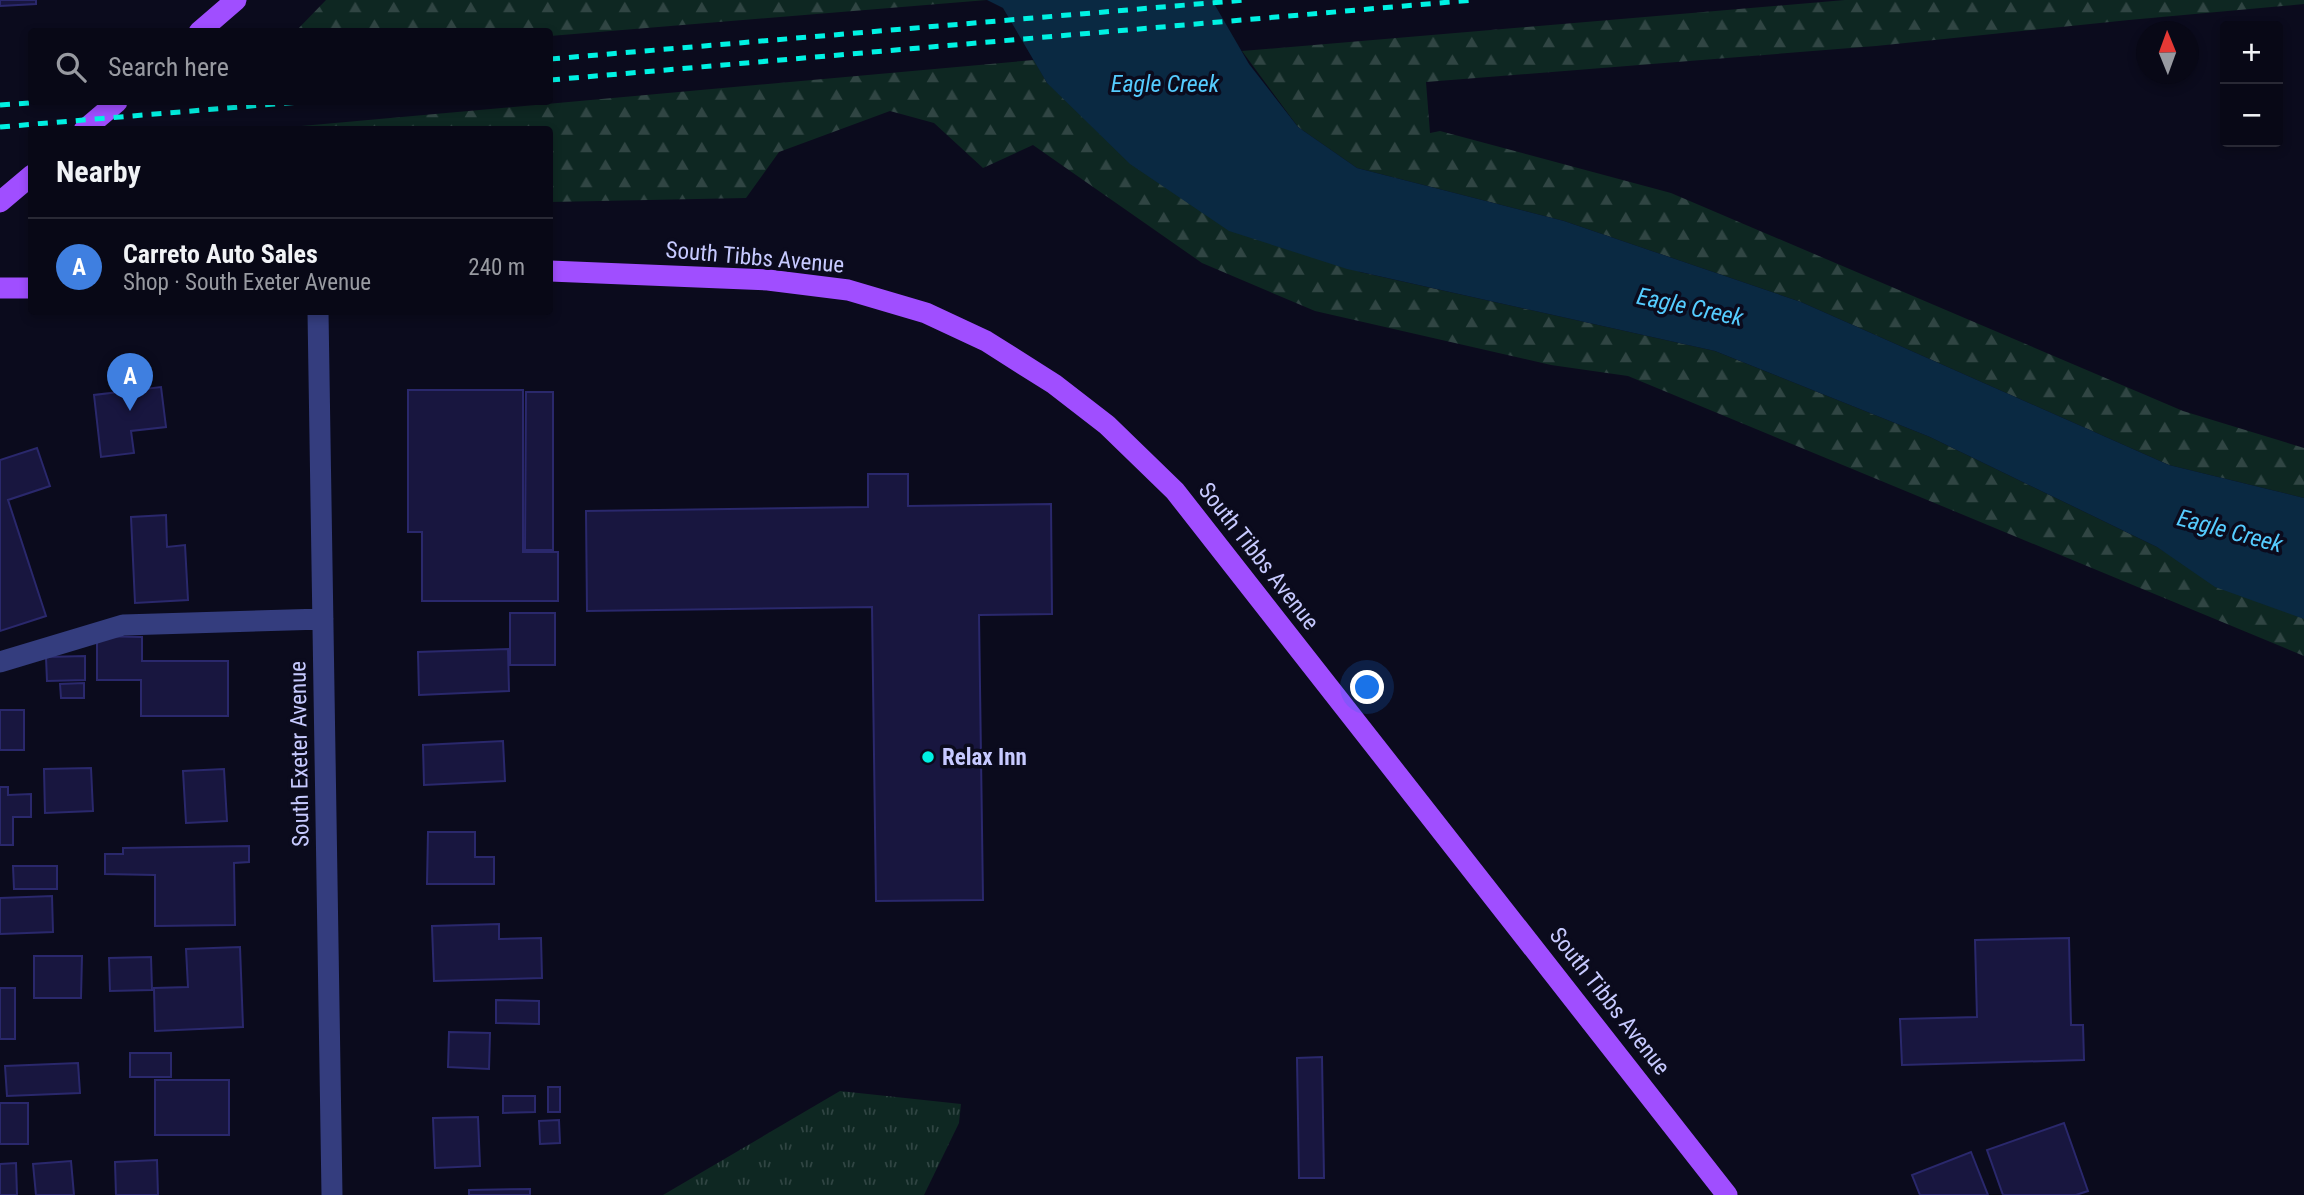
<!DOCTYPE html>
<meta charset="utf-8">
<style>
:root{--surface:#080816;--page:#11111f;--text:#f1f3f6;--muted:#989aa1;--line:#292935;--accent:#ea580c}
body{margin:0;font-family:"Roboto Condensed",sans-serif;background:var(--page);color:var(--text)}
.controls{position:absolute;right:21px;top:21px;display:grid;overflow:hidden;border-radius:7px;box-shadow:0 4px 10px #0003}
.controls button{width:63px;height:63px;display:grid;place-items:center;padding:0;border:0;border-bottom:2px solid var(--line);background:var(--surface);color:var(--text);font:35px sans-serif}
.compass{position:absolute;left:2136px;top:21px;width:63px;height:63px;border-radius:50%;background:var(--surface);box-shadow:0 4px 10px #0003;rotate:359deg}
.you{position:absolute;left:1368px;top:688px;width:24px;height:24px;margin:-18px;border:5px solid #fff;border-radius:50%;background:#1a73e8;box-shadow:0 0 0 10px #1a73e833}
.badge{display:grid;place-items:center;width:46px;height:46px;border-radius:50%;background:var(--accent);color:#fff;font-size:23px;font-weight:700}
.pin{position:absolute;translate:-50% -58px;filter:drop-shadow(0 2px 4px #0008)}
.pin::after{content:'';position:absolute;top:37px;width:24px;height:21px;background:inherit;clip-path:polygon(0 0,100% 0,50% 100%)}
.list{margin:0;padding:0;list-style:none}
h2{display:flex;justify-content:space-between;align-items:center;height:91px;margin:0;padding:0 28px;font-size:30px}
h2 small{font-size:23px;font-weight:400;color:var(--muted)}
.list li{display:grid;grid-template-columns:46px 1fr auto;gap:21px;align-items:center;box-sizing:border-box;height:98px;padding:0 28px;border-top:2px solid var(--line)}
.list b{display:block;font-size:26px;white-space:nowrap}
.list p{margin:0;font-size:23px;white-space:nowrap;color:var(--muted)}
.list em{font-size:23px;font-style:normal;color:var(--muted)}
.icon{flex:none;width:38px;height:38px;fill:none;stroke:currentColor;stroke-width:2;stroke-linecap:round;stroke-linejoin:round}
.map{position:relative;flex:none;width:2304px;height:1195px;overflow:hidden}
.search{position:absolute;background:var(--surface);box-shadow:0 4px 10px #0003;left:28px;top:28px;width:525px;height:77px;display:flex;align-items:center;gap:18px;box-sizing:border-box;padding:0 24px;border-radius:7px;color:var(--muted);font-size:26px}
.panel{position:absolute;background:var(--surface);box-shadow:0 4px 10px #0003;left:28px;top:126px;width:525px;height:189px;border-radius:7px}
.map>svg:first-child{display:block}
</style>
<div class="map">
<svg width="2304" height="1195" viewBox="0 0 2304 1195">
<defs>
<pattern id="grass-tufts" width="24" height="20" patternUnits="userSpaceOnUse" patternTransform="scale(1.75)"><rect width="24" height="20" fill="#0e2722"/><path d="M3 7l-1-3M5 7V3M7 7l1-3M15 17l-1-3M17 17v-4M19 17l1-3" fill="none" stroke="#304543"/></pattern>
<pattern id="forest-firs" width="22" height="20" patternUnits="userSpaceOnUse" patternTransform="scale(1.75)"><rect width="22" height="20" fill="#0e2722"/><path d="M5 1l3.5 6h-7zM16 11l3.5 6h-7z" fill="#304543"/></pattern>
</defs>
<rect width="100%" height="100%" fill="#0b0b1d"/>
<path fill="url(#grass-tufts)" d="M840,1091L961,1104L959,1123L924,1195H663Z"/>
<path fill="url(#forest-firs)" d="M326,0H987L550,36V32H295Z
M1845,0H2304V4L2129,20L1876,46L1426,82L1430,133L1440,131L1671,193L2183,411L2304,448V498L2169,465L1801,302L1564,221L1357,168L1298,127L1242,51Z
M1034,60L1047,83L1360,272L1715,351L1930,437L2157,547L2226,590L2304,617V656L1628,376L1551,365L1315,311L1202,263L1033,145L983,168L934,123L890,111L779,152L746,198L550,202V130H257Z"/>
<path fill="#0a2942" d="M987,0H1212L1249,64L1298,127L1357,168L1564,221L1801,302L2169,465L2304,498V619L2215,587L2157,547L1930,437L1715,351L1347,269L1229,231L1130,164L1047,83L1003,8Z"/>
<path fill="#18163f" stroke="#2a286c" stroke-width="2" d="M0,0H36V4L0,6Z
M161,387L166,427L131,431L134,453L101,457L94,395Z
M408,390H523V552H558V601H422V532H408Z
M526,392H553V550H525Z
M37,448L50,486L8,500L46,616L0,631V460Z
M868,474H908V506L1051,504L1052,614L979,615L983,900L876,901L872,607L587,611L586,511L868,507Z
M166,515L167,547L185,545L188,600L135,603L131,517Z
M510,613H555V665H510Z
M97,636L142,637V661H228V716H141V680H97Z
M508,649L509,691L419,695L418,652Z
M85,656V680L47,681L46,657Z
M84,683V698H61L60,684Z
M0,710H24V750H0Z
M503,741L505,781L424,785L423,745Z
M91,768L93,811L45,813L44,769Z
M224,769L227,821L186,823L183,771Z
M0,787H8V795L31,794V817H13V845H0Z
M428,832H475V857H494V884H427Z
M249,846V862L234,863L235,925L155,926V875L105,874V854H123V848Z
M13,866H57V889H14Z
M52,896L53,932L0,934V898Z
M499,924V939L541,938L542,978L434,981L432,926Z
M2069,938L2071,1025H2083L2084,1060L1902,1065L1900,1019L1977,1017L1975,940Z
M240,947L243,1027L155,1031L154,988L188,987L186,949Z
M34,956H82L81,998H34Z
M151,957L152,990L110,991L109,958Z
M0,988H15V1039H0Z
M496,1000L539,1001V1024L496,1023Z
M449,1032L490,1033L489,1069L448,1067Z
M130,1053H171V1077H130Z
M1322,1057L1324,1178H1299L1297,1058Z
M78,1063L80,1093L7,1096L5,1066Z
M155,1080H229V1135H155Z
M548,1087H560V1112H548Z
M503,1096H535V1112L503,1113Z
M0,1103H28V1144H0Z
M478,1117L480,1166L435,1168L433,1118Z
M559,1120L560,1143L540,1144L539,1121Z
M2064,1123L2088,1191L2076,1195H2003L1987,1150Z
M1971,1152L1988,1195H1920L1912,1175Z
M157,1160L158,1195H116L115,1162Z
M71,1161L74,1195H36L33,1164Z
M16,1163L17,1195H0V1164Z
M530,1189V1195H469V1190Z"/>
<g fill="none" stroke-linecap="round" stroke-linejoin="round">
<path stroke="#343d7e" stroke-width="21" d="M318,312L332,1195
M0,662L123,625L323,619"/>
<path stroke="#a04eff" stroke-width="21" d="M199,32L236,0
M84,130L117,102
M0,202L32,175
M550,271L768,280L848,290L926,313L986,341L1054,384L1107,425L1175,491L1727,1195
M0,288H32"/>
<path stroke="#00f2e3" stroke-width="5" stroke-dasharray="10 9" stroke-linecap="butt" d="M550,59L1245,0
M550,80L1473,0
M0,105L44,102
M0,127L299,102"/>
</g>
<circle fill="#00f2e3" stroke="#0b0b1d" stroke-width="2.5" cx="928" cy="757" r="7"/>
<g text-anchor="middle" stroke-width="7" stroke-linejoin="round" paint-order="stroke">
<g font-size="23" fill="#c7caff" stroke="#0b0b1d">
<text transform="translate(755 257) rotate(5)" y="8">South Tibbs Avenue</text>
<text transform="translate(1259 556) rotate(52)" y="8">South Tibbs Avenue</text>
<text transform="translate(299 754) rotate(-91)" y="8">South Exeter Avenue</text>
<text transform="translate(1610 1001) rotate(52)" y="8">South Tibbs Avenue</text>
</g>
<g font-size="23" font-weight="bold" fill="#c7caff" stroke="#0b0b1d" text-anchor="start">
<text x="942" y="765">Relax Inn</text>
</g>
<g font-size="24" font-style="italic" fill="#5cf" stroke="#0b0b1d">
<text x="1165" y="92">Eagle Creek</text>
<text transform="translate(1690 307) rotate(12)" y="8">Eagle Creek</text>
<text transform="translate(2230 531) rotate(15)" y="8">Eagle Creek</text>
</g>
</g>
</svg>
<div class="controls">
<button>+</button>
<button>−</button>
</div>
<svg class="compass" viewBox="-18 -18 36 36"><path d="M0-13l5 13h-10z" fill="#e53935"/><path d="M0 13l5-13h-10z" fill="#989aa1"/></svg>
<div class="you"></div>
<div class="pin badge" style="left:130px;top:411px;background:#3f7fe0">A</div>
<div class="search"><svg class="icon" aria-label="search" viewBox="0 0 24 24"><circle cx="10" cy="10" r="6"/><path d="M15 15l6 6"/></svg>Search here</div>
<section class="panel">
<h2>Nearby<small></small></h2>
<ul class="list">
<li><span class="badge" style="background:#3f7fe0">A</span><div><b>Carreto Auto Sales</b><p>Shop · South Exeter Avenue</p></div><em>240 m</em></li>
</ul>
</section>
</div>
